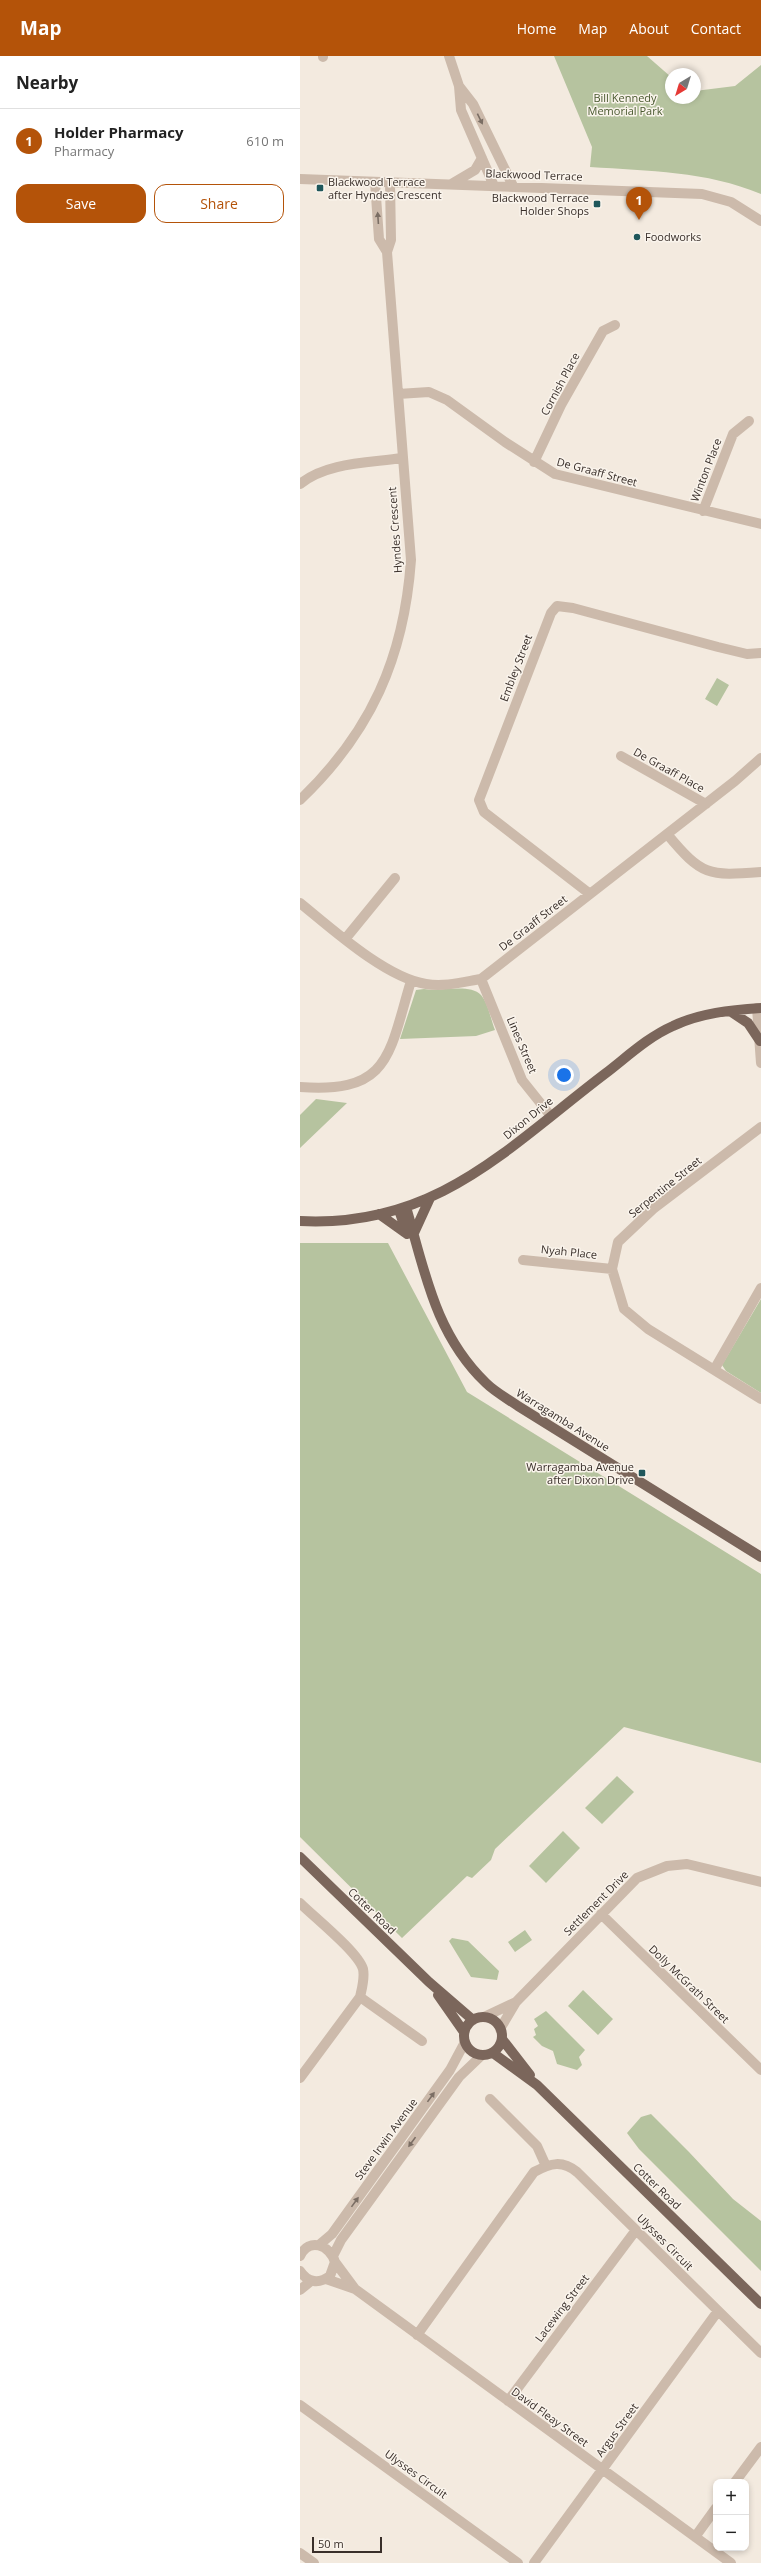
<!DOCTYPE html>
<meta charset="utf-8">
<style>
:root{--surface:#fff;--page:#f2f2f2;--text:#222;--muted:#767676;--line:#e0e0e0;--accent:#b45309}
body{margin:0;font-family:"Open Sans",sans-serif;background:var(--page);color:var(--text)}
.controls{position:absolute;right:12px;bottom:12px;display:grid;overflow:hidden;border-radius:8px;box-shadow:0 2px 6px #0003}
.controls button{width:36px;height:36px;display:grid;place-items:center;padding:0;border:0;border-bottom:1px solid var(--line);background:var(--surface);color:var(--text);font:20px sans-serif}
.compass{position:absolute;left:365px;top:12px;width:36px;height:36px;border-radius:50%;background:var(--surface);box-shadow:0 2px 6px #0003;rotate:218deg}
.scale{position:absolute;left:12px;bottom:10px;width:70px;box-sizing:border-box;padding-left:4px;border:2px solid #392f2a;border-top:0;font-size:11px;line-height:14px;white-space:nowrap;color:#392f2a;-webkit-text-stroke:3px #faf4ec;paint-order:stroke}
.you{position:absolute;left:264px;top:1019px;width:14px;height:14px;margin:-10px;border:3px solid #fff;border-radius:50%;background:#1a73e8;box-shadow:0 0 0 6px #1a73e833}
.badge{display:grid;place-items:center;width:26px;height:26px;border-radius:50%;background:var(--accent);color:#fff;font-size:13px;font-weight:700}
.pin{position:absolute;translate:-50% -33px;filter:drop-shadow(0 1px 2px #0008)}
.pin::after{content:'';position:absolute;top:21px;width:14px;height:12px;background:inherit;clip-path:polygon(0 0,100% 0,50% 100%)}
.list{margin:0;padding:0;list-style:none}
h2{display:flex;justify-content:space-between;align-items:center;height:52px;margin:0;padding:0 16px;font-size:17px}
h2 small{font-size:13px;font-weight:400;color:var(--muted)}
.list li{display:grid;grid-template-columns:26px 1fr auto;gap:12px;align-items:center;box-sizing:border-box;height:64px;padding:0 16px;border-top:1px solid var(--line)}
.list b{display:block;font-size:15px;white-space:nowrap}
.list p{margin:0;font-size:13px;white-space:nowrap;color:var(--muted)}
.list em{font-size:13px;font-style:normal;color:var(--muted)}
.actions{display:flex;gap:8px;padding:12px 16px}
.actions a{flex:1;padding:9px 0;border:1px solid var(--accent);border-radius:12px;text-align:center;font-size:14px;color:var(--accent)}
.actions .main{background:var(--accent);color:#fff}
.map{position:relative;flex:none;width:461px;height:2507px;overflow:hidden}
header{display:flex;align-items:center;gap:24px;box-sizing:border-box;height:56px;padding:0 20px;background:var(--accent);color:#fff}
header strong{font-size:19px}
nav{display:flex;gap:22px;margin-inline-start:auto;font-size:14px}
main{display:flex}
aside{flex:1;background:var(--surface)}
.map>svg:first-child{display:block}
</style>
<header>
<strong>Map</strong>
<nav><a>Home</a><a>Map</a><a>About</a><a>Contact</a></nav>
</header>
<main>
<aside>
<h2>Nearby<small></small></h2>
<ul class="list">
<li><span class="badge">1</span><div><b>Holder Pharmacy</b><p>Pharmacy</p></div><em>610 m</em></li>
</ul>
<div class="actions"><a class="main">Save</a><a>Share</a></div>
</aside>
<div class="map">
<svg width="461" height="2507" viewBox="0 0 461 2507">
<rect width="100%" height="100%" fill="#f3eadf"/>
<path fill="#b6c39f" d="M254,0H347L371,21V42H395V35L435,30L461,9V138C406,115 349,115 290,111L292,91Z
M417,622L429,629L417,650L405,643Z
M124,933C140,936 170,927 181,939C188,947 191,964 195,974L176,980L100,983L116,934Z
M16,1043L47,1047L0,1092V1059Z
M0,1187H88L167,1336L461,1518V1707L324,1671L195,1793L191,1804L172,1822L167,1820L102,1882L0,1781Z
M461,1243V1337L426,1315L422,1309Z
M317,1720L334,1736L302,1768L285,1752Z
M263,1775L280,1792L246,1827L229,1810Z
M225,1874L232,1884L215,1896L208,1886Z
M152,1882L168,1885L199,1915L197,1924L171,1921L149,1885Z
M283,1934L313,1963L298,1979L268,1950Z
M246,1955L285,1994L279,2001L282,2009L277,2014L257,2008L253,1995L242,1990L233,1981L236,1979L234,1973L238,1970L234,1963Z
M351,2058L389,2096L433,2143L461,2165V2215L339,2093L327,2077L341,2061Z"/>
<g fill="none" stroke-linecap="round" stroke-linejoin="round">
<path stroke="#ccbaab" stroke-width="10" d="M23,0V1
M149,0L159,30L161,54L194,130
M159,30L173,48L213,130
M0,123L402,138L431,146L461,165
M75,126L79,183L87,196
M153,127L175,114L182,102
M98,338L129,336L147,344L205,386L255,418L461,468
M234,406L261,349L303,275L315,269
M0,428C27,406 69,407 102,402
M403,455L433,378L449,365
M321,700L406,748
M0,744C71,676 104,602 111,504L87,196L91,184L90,126
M367,778C402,820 408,820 461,816
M290,838L184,756L179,744L251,557L257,550L273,552L418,591L447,598L461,597
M0,847C32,873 86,922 126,928C145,931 163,926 181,923L435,725L461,702
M46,882L95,822
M181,923L222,1024L250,1059
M457,952L461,1007
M0,1031C91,1038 89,997 111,925
M461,1071L353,1153L318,1186L312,1213L324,1253L348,1273L461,1343
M223,1204L312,1213
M414,1314L461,1232
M0,1847C14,1861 58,1896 63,1913C65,1922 62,1932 60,1941L0,2022
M301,1858L461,2014
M60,1941L122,1985
M184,1961L216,1946
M200,1973L216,1946L337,1822L367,1810L387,1808L461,1826
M190,2043L237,2090L246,2110
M19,2189L32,2178L150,2014L165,1986
M0,2200C9,2181 30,2189 35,2206L30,2220C19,2228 8,2227 0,2215
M33,2200L41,2184L159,2021L182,1999
M35,2206L55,2233
M26,2223L55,2233L431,2507
M0,2234L11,2225
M117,2279L234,2116C251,2107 262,2104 277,2116L461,2297
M208,2345L336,2174
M0,2349L218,2507
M435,2426L461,2391
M395,2481L416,2452
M0,2497L14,2507
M234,2507L418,2255"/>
<path stroke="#7b665b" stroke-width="10" d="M430,955L448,967L460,985
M106,1151C125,1216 135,1278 186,1327C195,1336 208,1343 218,1350L461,1501
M99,1154L107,1178
M79,1158L107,1178
M0,1165C136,1172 207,1092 306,1017C328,1000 348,981 373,970C400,957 431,954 461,952
M114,1177L130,1142
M0,1801L129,1926L173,1964
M138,1939L164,1976
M164 1980a19 19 0 1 1 38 0a19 19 0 1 1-38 0Z
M202,1983L230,2019
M193,1997L237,2029L461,2248"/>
</g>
<defs><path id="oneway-solid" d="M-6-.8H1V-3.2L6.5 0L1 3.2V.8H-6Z"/></defs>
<g fill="#7b6e64">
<use href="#oneway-solid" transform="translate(180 63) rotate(64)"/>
<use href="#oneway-solid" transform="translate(78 162) rotate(-94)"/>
<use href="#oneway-solid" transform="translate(131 2041) rotate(-54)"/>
<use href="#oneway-solid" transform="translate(112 2086) rotate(126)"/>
<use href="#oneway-solid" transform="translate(55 2146) rotate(-54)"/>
</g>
<g fill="#1f575b" stroke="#faf4ec" stroke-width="1.5">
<rect x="16" y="128" width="8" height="8" rx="2"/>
<rect x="293" y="144" width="8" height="8" rx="2"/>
<circle cx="337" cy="181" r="4"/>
<rect x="338" y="1413" width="8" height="8" rx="2"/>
</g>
<g text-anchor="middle" stroke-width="3" stroke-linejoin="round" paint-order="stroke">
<g font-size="11" fill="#48582e" stroke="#faf4ec">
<text x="325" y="46">Bill Kennedy<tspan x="325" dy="13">Memorial Park</tspan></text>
</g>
<g font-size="11" fill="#392f2a" stroke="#faf4ec">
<text transform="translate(234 119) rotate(2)" y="4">Blackwood Terrace</text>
<text transform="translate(260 328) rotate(-62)" y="4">Cornish Place</text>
<text transform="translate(406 414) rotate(-69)" y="4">Winton Place</text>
<text transform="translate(297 416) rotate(15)" y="4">De Graaff Street</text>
<text transform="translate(95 474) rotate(-94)" y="4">Hyndes Crescent</text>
<text transform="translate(216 612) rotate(-69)" y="4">Embley Street</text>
<text transform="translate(369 714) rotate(29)" y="4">De Graaff Place</text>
<text transform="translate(233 867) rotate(-38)" y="4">De Graaff Street</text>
<text transform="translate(222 989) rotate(67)" y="4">Lines Street</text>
<text transform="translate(228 1062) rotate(-39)" y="4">Dixon Drive</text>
<text transform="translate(365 1131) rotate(-39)" y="4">Serpentine Street</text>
<text transform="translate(269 1196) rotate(6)" y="4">Nyah Place</text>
<text transform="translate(263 1364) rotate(32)" y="4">Warragamba Avenue</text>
<text transform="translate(296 1847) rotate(-45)" y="4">Settlement Drive</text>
<text transform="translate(72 1855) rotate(44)" y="4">Cotter Road</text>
<text transform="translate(389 1928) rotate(44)" y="4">Dolly McGrath Street</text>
<text transform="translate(86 2083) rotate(-54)" y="4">Steve Irwin Avenue</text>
<text transform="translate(357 2130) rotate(44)" y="4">Cotter Road</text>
<text transform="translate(365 2186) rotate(45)" y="4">Ulysses Circuit</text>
<text transform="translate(262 2252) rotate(-53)" y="4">Lacewing Street</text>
<text transform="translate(250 2361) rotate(36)" y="4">David Fleay Street</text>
<text transform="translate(317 2374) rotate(-54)" y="4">Argus Street</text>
<text transform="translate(116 2418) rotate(36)" y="4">Ulysses Circuit</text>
</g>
<g font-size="11" fill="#392f2a" stroke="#faf4ec" text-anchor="start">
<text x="28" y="130">Blackwood Terrace<tspan x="28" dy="13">after Hyndes Crescent</tspan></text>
<text x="289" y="146" text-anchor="end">Blackwood Terrace<tspan x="289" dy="13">Holder Shops</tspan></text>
<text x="345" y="185">Foodworks</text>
<text x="334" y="1415" text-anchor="end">Warragamba Avenue<tspan x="334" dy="13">after Dixon Drive</tspan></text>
</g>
</g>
</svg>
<div class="controls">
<button>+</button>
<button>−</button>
</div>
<svg class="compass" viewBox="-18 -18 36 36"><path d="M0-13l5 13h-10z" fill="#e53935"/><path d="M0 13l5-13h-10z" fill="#767676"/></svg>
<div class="scale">50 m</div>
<div class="you"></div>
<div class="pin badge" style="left:339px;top:164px">1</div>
</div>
</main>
